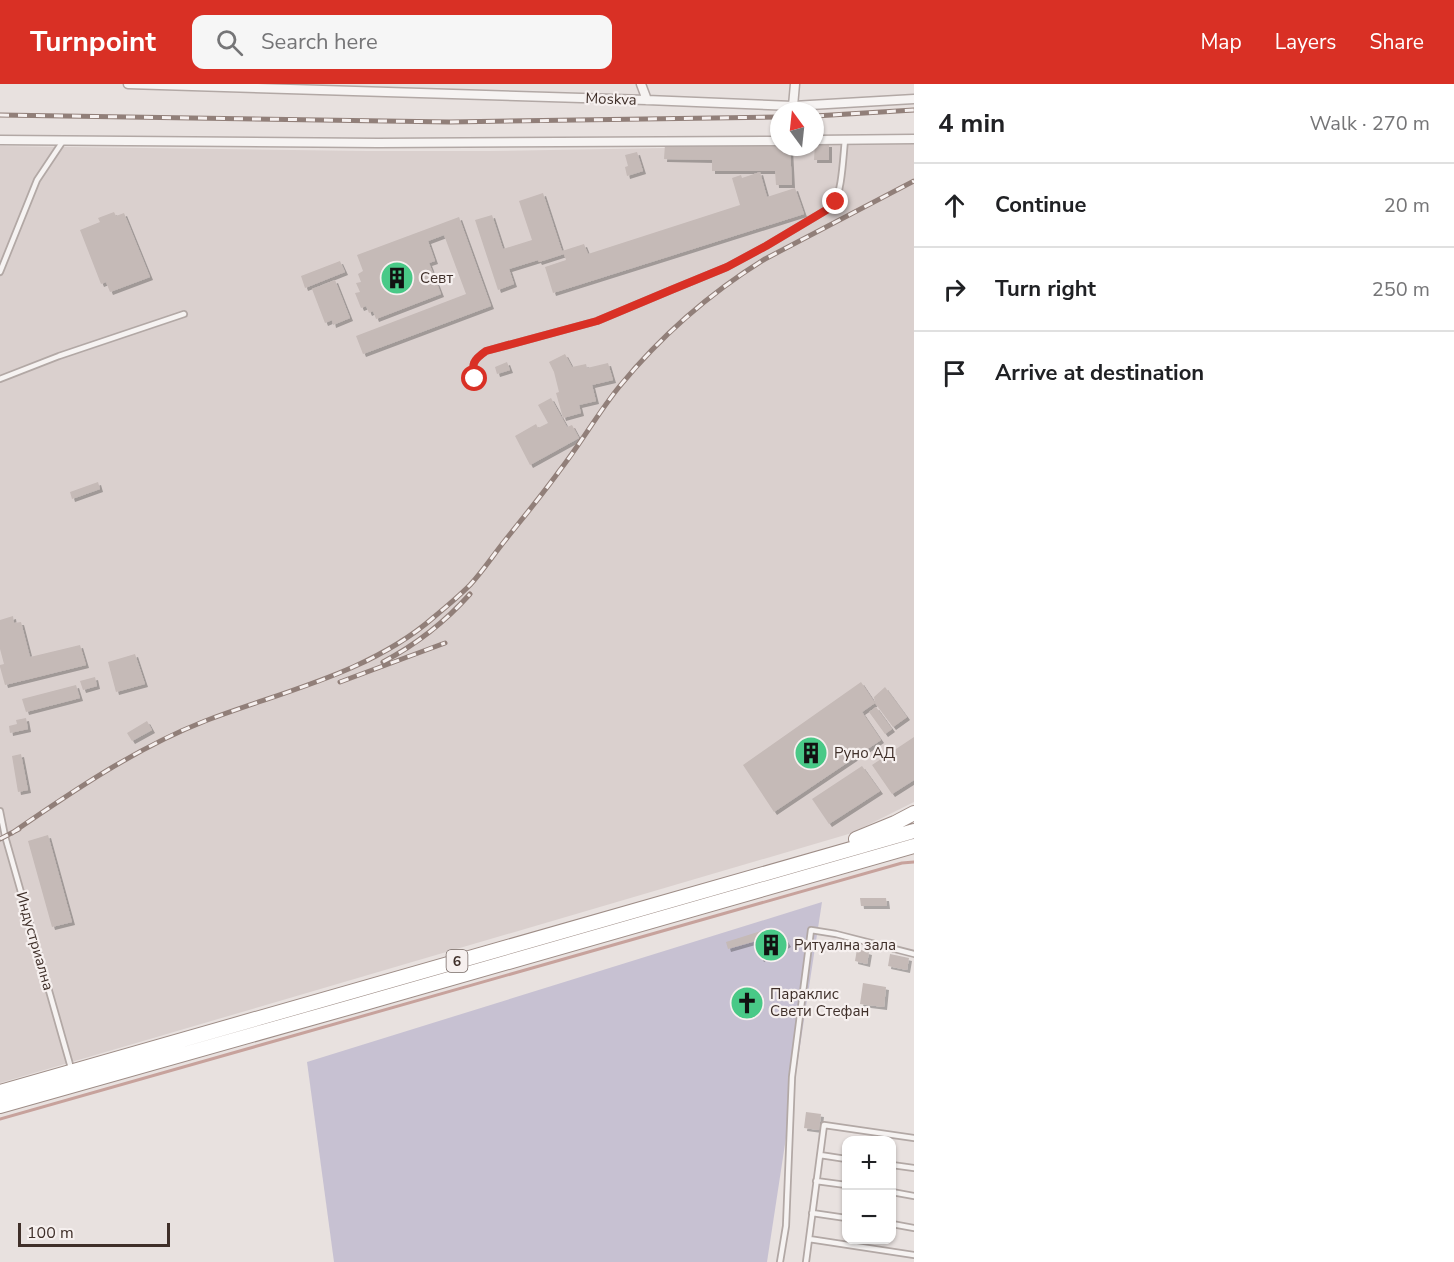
<!DOCTYPE html>
<meta charset="utf-8">
<style>
:root{--surface:#fff;--page:#f6f6f6;--text:#202124;--muted:#757577;--line:#e0e0e0;--accent:#d93025}
body{margin:0;font-family:"Nunito Sans",sans-serif;background:var(--page);color:var(--text)}
.controls{position:absolute;right:18px;bottom:18px;display:grid;overflow:hidden;border-radius:12px;box-shadow:0 2px 4px #0004}
.controls button{width:54px;height:54px;display:grid;place-items:center;padding:0;border:0;border-bottom:2px solid var(--line);background:var(--surface);color:var(--text);font:30px sans-serif}
.compass{position:absolute;left:770px;top:18px;width:54px;height:54px;border-radius:50%;background:var(--surface);box-shadow:0 2px 4px #0004;rotate:345deg}
.scale{position:absolute;left:18px;bottom:15px;width:152px;box-sizing:border-box;padding-left:6px;border:3px solid #3f2f29;border-top:0;font-size:16px;line-height:21px;white-space:nowrap;color:#3f2f29;-webkit-text-stroke:4px #f6f0ef;paint-order:stroke}
.stop{position:absolute;width:18px;height:18px;margin:-14px;border:4px solid #d93025;border-radius:50%;background:#fff}
.stop.end{background:#d93025;border-color:#fff;box-shadow:0 2px 6px #0008}
.list{margin:0;padding:0;list-style:none}
h2{display:flex;justify-content:space-between;align-items:center;height:78px;margin:0;padding:0 24px;font-size:26px}
h2 small{font-size:20px;font-weight:400;color:var(--muted)}
.list li{display:grid;grid-template-columns:39px 1fr auto;gap:18px;align-items:center;box-sizing:border-box;height:84px;padding:0 24px;border-top:2px solid var(--line)}
.list b{display:block;font-size:22px;white-space:nowrap}
.list em{font-size:20px;font-style:normal;color:var(--muted)}
.icon{flex:none;width:33px;height:33px;fill:none;stroke:currentColor;stroke-width:2;stroke-linecap:round;stroke-linejoin:round}
.map{position:relative;flex:none;width:914px;height:1178px;overflow:hidden}
header{display:flex;align-items:center;gap:36px;box-sizing:border-box;height:84px;padding:0 30px;background:var(--accent);color:#fff}
header strong{font-size:28px}
nav{display:flex;gap:33px;margin-inline-start:auto;font-size:21px}
.search{width:420px;height:54px;background:var(--page);display:flex;align-items:center;gap:15px;box-sizing:border-box;padding:0 21px;border-radius:12px;color:var(--muted);font-size:22px}
main{display:flex}
aside{flex:1;background:var(--surface)}
.map>svg:first-child{display:block}
</style>
<header>
<strong>Turnpoint</strong>
<div class="search"><svg class="icon" aria-label="search" viewBox="0 0 24 24"><circle cx="10" cy="10" r="6"/><path d="M15 15l6 6"/></svg>Search here</div>
<nav><a>Map</a><a>Layers</a><a>Share</a></nav>
</header>
<main>
<div class="map">
<svg width="914" height="1178" viewBox="0 0 914 1178">
<defs>
<filter id="shadow"><feDropShadow dx="3" dy="3" stdDeviation="0" flood-color="#0004"/></filter>
</defs>
<rect width="100%" height="100%" fill="#e8e1df"/>
<path fill="#dad0ce" d="M914,59V718L852,749L0,999V62L368,67H489L779,62V63H815V61Z"/>
<path fill="#c7c1d2" d="M822,818L767,1178H334L307,978Z"/>
<g fill="none" stroke-linecap="round" stroke-linejoin="round">
<path stroke="#c7a29c" stroke-width="3" d="M0,1035L902,779L914,778"/>
</g>
<path fill="#c5bab7" filter="url(#shadow)" d="M665,60H779V63H790L792,101H776L775,87H712V76L664,75Z
M815,60H829V76H814Z
M637,68L643,87L627,92L625,83L628,82L625,71Z
M760,88L767,113L795,104L804,130L553,209L545,183L566,176L564,170L539,178L538,176L509,185L514,200L498,206L475,136L492,131L503,165L532,156L519,117L543,109L562,167L584,160L588,170L740,121L732,94L741,91L742,94Z
M114,128L116,132L124,129L150,193L110,208L106,198L101,200L80,146L100,138L98,134Z
M459,133L491,222L363,270L356,252L466,210L444,151L428,157L435,177L429,179L441,210L376,235L373,227L369,229L366,222L361,224L355,209L360,208L356,199L361,198L358,190L363,187L357,171Z
M340,177L345,188L305,204L301,192Z
M335,196L350,234L333,241L332,236L325,239L312,205Z
M565,270L572,283L586,280L587,284L608,279L613,296L592,301L596,317L579,321L581,329L563,334L556,309L559,308L554,288L549,278Z
M507,278L510,286L497,290L495,283Z
M551,314L567,343L572,341L579,354L530,381L515,352L536,340L538,344L548,339L538,321Z
M98,398L100,405L72,415L70,408Z
M13,532L14,539L21,538L30,573L80,561L86,581L5,601L0,583V581L4,580L0,565V536Z
M135,570L145,600L116,608L108,578Z
M95,593L97,602L83,606L80,597Z
M861,598L875,619L874,613L885,603L907,633L893,643L875,619L862,628L881,656L774,728L743,681Z
M76,601L80,614L26,628L22,615Z
M876,623L892,645L885,650L869,628Z
M26,634L28,645L10,649L9,642L17,640L16,636Z
M147,637L152,646L132,657L127,649Z
M914,653V696L892,710L872,681Z
M21,670L28,706L18,708L12,672Z
M862,682L880,707L829,740L812,715Z
M48,751L72,838L52,843L28,757Z
M860,814H886L887,822H861Z
M761,847L763,855L728,865L726,858Z
M781,848L788,860L761,875L754,862Z
M857,865L869,868L867,880L855,877Z
M890,870L909,874L907,886L888,882Z
M863,899L886,903L884,923L860,920Z
M752,910H756L759,914V919L757,921L737,928L733,915Z
M806,1028L821,1030L819,1046L804,1044Z"/>
<g fill="none" stroke-linecap="round" stroke-linejoin="round">
<g stroke="#b2a8a5" stroke-width="8">
<path id="service" d="M0,188L37,96L63,57
M0,295L59,272L184,230
M475,295C471,280 473,276 486,267L597,237L671,206L727,183L766,162L833,122C842,109 843,74 845,56
M0,727L5,752L71,984
M820,1071L846,1075
M892,1081L914,1084
M816,1097L846,1101
M892,1108L914,1112
M812,1129L846,1134
M892,1140L914,1144
M809,1155L914,1171
M780,1178L786,1142L792,993L811,846L836,850L914,870
M806,1178L824,1041L914,1054"/>
</g>
<g stroke="#b2a8a5" stroke-width="11">
<path id="minor" d="M128,0L647,16L793,22L914,15
M641,0L647,16
M793,22L795,0
M0,56L378,59L779,57
M815,56L914,55"/>
</g>
<g stroke="#9e8d87" stroke-width="16">
<path id="trunk" d="M856,755L895,739L914,729
M0,1008L914,747
M0,1022L358,921L914,762"/>
</g>
<use href="#service" stroke="#f6f3f2" stroke-width="4.5"/>
<use href="#minor" stroke="#f6f3f2" stroke-width="8"/>
<use href="#trunk" stroke="#fff" stroke-width="14"/>
<g stroke="#917f79" stroke-width="5">
<path id="rail" d="M0,31L450,38L779,33
M815,32L914,26
M383,578C417,560 445,538 470,510
M340,598L445,559
M12,749C73,707 136,664 205,637C283,607 370,589 434,533C446,523 459,512 470,501C482,488 492,473 503,459C522,435 542,411 560,386C581,359 598,329 619,303C660,253 710,209 765,175L914,97
M0,755L19,745"/>
</g>
<use href="#rail" stroke="#f6f0ef" stroke-width="3" stroke-dasharray="9" stroke-linecap="butt"/>
</g>
<g fill="none" stroke-linecap="round" stroke-linejoin="round">
<path stroke="#d93025" stroke-width="8" d="M475,295C471,280 473,276 486,267L597,237L671,206L727,183L766,162L833,122L836,118"/>
</g>
<defs>
<g id="building-disc" transform="scale(1.725)"><circle r="9.5" fill="#49c987" stroke="#f6f0ef"/><path d="M-4-6H4V6H1V3H-1V6H-4ZM-2.5-4.3h1.7v1.8h-1.7ZM.8-4.3h1.7v1.8H.8ZM-2.5-1h1.7V.8h-1.7ZM.8-1h1.7V.8H.8Z" fill="#111"/></g>
<g id="church-disc" transform="scale(1.725)"><circle r="9.5" fill="#49c987" stroke="#f6f0ef"/><path d="M-1.2-6h2.4v3.5h3.3v2.4h-3.3V6h-2.4V-.1h-3.3v-2.4h3.3Z" fill="#111"/></g>
</defs>
<g fill-rule="evenodd">
<use href="#building-disc" x="397" y="194"/>
<use href="#building-disc" x="811" y="669"/>
<use href="#building-disc" x="771" y="861"/>
<use href="#church-disc" x="747" y="919"/>
</g>
<g text-anchor="middle" stroke-width="4.5" stroke-linejoin="round" paint-order="stroke">
<rect fill="#f6f0ef" stroke="#766964" stroke-width="1.5" x="446.5" y="866" width="21" height="22" rx="4.5"/>
<g font-size="14" font-weight="bold" fill="#3f2f29">
<text x="457" y="882">6</text>
</g>
<g font-size="15" fill="#3f2f29" stroke="#f6f0ef">
<text transform="translate(611 15) rotate(2)" y="5">Moskva</text>
<text transform="translate(35 857) rotate(74)" y="5">Индустриална</text>
</g>
<g font-size="15" fill="#3f2f29" stroke="#f6f0ef" text-anchor="start">
<text x="420" y="199">Севт</text>
<text x="834" y="674">Руно АД</text>
<text x="794" y="866">Ритуална зала</text>
<text x="770" y="915">Параклис<tspan x="770" dy="17">Свети Стефан</tspan></text>
</g>
</g>
</svg>
<div class="controls">
<button>+</button>
<button>−</button>
</div>
<svg class="compass" viewBox="-18 -18 36 36"><path d="M0-13l5 13h-10z" fill="#e53935"/><path d="M0 13l5-13h-10z" fill="#757577"/></svg>
<div class="scale">100 m</div>
<div class="stop" style="left:475px;top:295px"></div>
<div class="stop end" style="left:836px;top:118px"></div>
</div>
<aside>
<h2>4 min<small>Walk · 270 m</small></h2>
<ul class="list">
<li><svg class="icon" aria-label="ahead" viewBox="0 0 24 24"><path d="M12 20V5M6 11l6-6 6 6"/></svg><div><b>Continue</b></div><em>20 m</em></li>
<li><svg class="icon" aria-label="right" viewBox="0 0 24 24"><path d="M7 20v-9h11M14 6l5 5-5 5"/></svg><div><b>Turn right</b></div><em>250 m</em></li>
<li><svg class="icon" aria-label="arrive" viewBox="0 0 24 24"><path d="M6 21V4h12l-3 4 3 4H6"/></svg><div><b>Arrive at destination</b></div></li>
</ul>
</aside>
</main>
